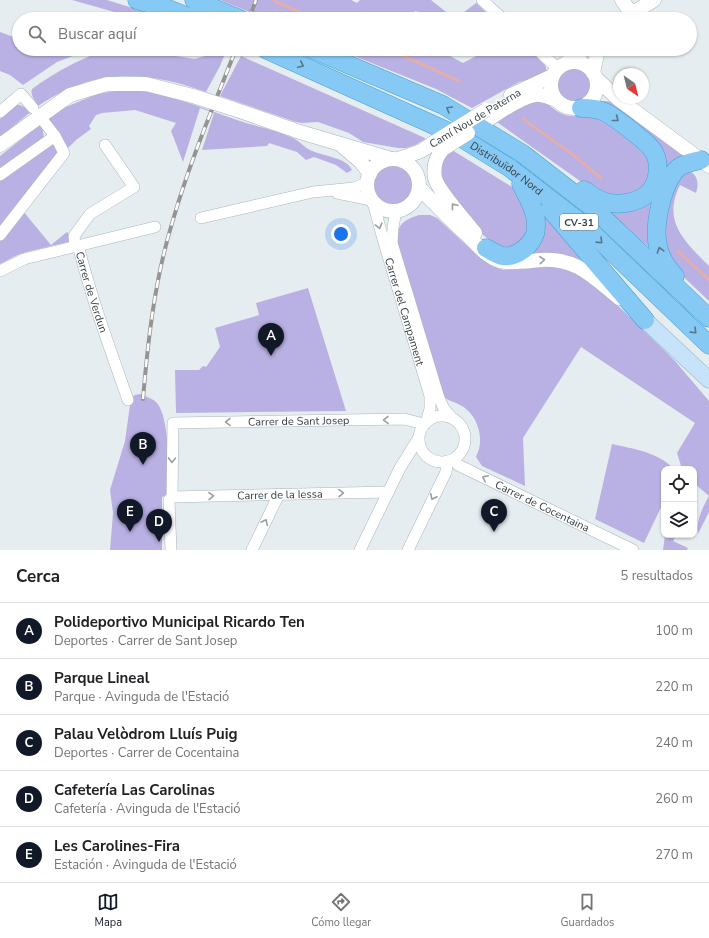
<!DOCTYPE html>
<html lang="es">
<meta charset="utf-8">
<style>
:root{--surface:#fff;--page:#f6f6f6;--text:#202124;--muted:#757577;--line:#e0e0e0;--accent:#111827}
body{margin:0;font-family:"Nunito Sans",sans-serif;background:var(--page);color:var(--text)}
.controls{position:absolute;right:12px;bottom:12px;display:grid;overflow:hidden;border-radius:8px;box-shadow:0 1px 3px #0004}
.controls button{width:36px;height:36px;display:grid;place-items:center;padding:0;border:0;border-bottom:1px solid var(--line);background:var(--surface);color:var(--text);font:20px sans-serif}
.compass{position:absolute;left:613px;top:68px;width:36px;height:36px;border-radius:50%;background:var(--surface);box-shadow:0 1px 3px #0004;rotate:145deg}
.you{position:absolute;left:341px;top:234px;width:14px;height:14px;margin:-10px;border:3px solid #fff;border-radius:50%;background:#1a73e8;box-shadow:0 0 0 6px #1a73e833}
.badge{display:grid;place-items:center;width:26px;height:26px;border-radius:50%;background:var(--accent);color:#fff;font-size:13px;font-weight:700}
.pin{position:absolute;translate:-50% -33px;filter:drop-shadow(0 1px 2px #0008)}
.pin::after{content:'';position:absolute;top:21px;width:14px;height:12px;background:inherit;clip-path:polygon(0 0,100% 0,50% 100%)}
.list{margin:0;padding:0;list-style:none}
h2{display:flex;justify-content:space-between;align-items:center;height:52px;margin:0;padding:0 16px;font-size:17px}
h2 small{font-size:13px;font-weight:400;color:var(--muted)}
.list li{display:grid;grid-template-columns:26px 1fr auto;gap:12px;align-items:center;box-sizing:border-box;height:56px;padding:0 16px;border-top:1px solid var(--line)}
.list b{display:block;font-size:15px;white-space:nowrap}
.list p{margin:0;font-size:13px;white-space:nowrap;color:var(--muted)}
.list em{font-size:13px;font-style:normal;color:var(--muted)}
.icon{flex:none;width:22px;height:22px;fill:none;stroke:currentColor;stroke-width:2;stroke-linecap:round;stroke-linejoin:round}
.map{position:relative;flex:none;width:709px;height:550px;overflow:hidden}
.search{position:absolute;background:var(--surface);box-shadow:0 1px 3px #0004;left:12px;right:12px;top:12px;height:44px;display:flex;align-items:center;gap:10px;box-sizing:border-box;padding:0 14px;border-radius:22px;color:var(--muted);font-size:15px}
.sheet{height:332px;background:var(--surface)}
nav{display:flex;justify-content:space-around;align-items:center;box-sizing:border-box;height:56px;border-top:1px solid var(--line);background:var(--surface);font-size:11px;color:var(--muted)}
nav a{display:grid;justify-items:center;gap:2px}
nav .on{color:var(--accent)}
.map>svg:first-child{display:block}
</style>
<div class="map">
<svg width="709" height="550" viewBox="0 0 709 550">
<rect width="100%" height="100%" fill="#e6edf1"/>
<path fill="#b9b1e3" d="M72,0H107L168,19H139Z
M220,0H351L357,3L360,0H431L455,19L476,3L493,19H447L415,11L411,19H266Z
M0,32L19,39V49H68L78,54L57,62L23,85L10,75L0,71Z
M115,49H130L195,59L208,55L211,49H227L220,66L206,92C144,70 95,67 38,106C35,101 30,95 32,89C54,73 88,53 115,49Z
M337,49H437L463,63L478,55L482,49H528L545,65L547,71L527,80L519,82L472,108L436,89Z
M241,56L425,138V139L415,145L406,148H398L363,142L349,133L318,122L302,123L296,122L220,96Z
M556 85a18 18 0 1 1 36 0a18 18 0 1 1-36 0Z
M134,90C170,94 205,109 240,121C258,127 278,130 295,139C300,142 304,147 310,150C321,156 347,157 352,170L347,173L336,165L314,157L306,160L297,152L269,143L267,146L202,150L214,113L200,108L183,162L171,131L176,123L135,110L102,113L96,115L89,126L91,129L76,140L68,148L62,138L42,125L44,138L0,171V156L56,112L66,107L97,94L115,91Z
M529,101C534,101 540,101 545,102C548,103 551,107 554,109C567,119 579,117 593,112L642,145L651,168L646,185L630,195L601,194L587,186L494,120Z
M604,101L614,102L687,157L682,159L656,254L609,211L620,210L663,169L603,102Z
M17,105H20L32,111L0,137V119Z
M53,143L60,152L0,231V178Z
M452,150L512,187L522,196L530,219L525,240L510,248H500L483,235L443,186L439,164L440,156Z
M374 185a19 19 0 1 1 38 0a19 19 0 1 1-38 0Z
M690,171C698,176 699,184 696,193L680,185C662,221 684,241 709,266V301L673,267L662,232L678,175Z
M535,198L544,207L585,261L564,255L524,257Z
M23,211L51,245L67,232L72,237L71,240L68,242L26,252L15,256L0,264V238Z
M419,215H430L437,218L476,254L490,265L503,270L562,266L582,275L612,300L661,347L675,361L709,401V512L698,534C696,520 702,509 709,496L694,483V469H682L677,453L695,423L581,347L523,438L525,486L482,466L476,457C478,452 480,447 480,442C481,428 473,411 460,405C453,401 450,402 443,396L397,241C397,224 404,220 419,215Z
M308,288L346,411L176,413L175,370H199L203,366L206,367L220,347L215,328L259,315L256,303Z
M140,394C145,396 151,398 155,401C170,413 169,473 169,492L165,496L162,497V550H110L113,513L110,490L125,441L131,398L135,395Z
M612,444C634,449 658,452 674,469H664V501L644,543L595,519Z
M665,535H676L673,541L688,548L687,550H663Z"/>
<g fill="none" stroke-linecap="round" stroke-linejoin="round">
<path stroke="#eaada6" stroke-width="2.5" d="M274,1L316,19
M388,49L459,81
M523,119L572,154L601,178
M678,251L709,280"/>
<g stroke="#a9b5bc" stroke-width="12">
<g id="minor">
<path d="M482,0L503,19"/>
<path d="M537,49L557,68"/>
<path d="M0,112L21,94L33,108"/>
<path d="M0,175L55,136"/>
<path d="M337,193L372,200"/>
<path id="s1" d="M373,202L383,239L430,396V409L426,422"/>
<path d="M396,211L393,227L392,243L439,398L444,409L452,418"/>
<path d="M201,218L313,192L354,188L367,183"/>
<path d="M0,235L64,153L55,136L45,123"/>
<path d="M75,245L74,236L90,214L134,187L105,145"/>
<path id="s2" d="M78,245C91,297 110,349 128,400"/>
<path d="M0,271L24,259L40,255L155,227"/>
<circle cx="442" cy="439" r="23"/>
<path id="s3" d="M454,459L458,465L633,550"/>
<path id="s4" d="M172,497L388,492"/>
<path id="s5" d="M171,550L169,500L172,497L173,423L404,419L424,424"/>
<path d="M252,550L279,494"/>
<path d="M360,550L400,468L418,439"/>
<path d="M408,550L446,472L448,461"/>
</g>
</g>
<g stroke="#a9b5bc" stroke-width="15">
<path id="tertiary" d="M622,0L631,13
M623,19L654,0
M551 85a23 23 0 1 1 46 0a23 23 0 1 1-46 0Z
M566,63L585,49
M593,73L597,54L599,49
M596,78L617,98L709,166
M511,95L552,76
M231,108L300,132L391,159
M482,124C495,115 520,97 535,95C542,94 548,97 554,99
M0,145L70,95L107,84H146L193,96
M342,146L361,162L370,174
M443,149C436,157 433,167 435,178C438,191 466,221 475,233
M398,159L421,151L433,143
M367 185a26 26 0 1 1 52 0a26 26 0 1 1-52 0Z
M419,187C435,205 452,221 469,237C478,246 487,257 500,261C510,264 529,261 540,260C576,257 593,277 619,298"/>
</g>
<g stroke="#98b7ce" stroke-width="17">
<path id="secondary" d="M645,320L709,380"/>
</g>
<g stroke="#40a1d1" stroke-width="19">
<g id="trunk">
<path d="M137,0L166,8L194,19"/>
<path d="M194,0L240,19"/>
<path id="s6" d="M265,49L458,136L510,168L585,226L709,345"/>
<path d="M312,49L443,105L523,154L594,209L709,318"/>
<path d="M581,108C604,108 609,114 627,127C636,135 648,142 654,152C661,165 658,186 646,195C637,202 622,205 611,203C600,202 593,196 584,190"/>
<path d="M550,209L645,320"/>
<path d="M486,248C492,251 497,255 503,256C516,258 531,246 535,234C536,231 536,225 536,222C535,208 527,196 521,184"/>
<path d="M675,276C668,269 662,260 659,250C652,229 662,183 678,168C685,163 693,162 701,160"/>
</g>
</g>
<use href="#minor" stroke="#fff" stroke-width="11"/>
<use href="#tertiary" stroke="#fff" stroke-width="14"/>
<use href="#secondary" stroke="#c7e3fa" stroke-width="16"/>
<use href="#trunk" stroke="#85c9f4" stroke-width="18"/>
<g stroke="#949494" stroke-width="4">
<path id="rail" d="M249,19L256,0
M143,399C148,339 155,278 173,220C190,161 214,105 236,49"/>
</g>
<use href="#rail" stroke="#fff" stroke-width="2.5" stroke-dasharray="8" stroke-linecap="butt"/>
<g stroke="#a9b5bc" stroke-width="15" stroke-linecap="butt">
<path id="tertiary-bridge" d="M193,96L231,108
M433,143L486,110
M443,149L468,133"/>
</g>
<use href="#tertiary-bridge" stroke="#fff" stroke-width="14"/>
</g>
<defs><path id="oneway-chevron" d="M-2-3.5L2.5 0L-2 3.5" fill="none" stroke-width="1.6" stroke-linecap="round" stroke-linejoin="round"/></defs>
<g stroke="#56768a">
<use href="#oneway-chevron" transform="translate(301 65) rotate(25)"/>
<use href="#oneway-chevron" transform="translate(449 109) rotate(-149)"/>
<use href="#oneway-chevron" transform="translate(616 119) rotate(38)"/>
<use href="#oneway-chevron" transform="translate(600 241) rotate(44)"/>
<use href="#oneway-chevron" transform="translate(660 250) rotate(-108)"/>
<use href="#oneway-chevron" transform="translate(694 331) rotate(44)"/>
</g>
<g stroke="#9a9fa1">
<use href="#oneway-chevron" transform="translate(454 206) rotate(-128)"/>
<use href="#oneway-chevron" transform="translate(379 226) rotate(75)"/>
<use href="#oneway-chevron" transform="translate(542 260) rotate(-5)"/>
<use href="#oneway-chevron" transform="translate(386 420) rotate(179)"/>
<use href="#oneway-chevron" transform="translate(228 422) rotate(179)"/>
<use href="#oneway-chevron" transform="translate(172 460) rotate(91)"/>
<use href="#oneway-chevron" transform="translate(485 478) rotate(-154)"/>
<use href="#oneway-chevron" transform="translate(341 493) rotate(-1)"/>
<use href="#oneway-chevron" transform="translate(211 496) rotate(-1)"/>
<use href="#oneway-chevron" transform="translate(433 497) rotate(116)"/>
<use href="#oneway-chevron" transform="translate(265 522) rotate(-64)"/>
</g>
<g text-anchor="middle" stroke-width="3" stroke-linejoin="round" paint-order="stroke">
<rect fill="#fff" stroke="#72797b" stroke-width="1" x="560" y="214" width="38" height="16" rx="3"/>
<g font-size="10" font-weight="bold" fill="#363f43">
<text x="579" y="226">CV-31</text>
</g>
<g font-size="11" fill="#363f43" stroke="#fff">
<text transform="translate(475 118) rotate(-31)" y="4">Camí Nou de Paterna</text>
<text dy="4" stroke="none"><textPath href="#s6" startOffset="270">Distribuïdor Nord</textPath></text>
<text dy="4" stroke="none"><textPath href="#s2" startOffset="49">Carrer de Verdun</textPath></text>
<text dy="4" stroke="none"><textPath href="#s1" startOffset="114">Carrer del Campament</textPath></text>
<text dy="4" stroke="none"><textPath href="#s5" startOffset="254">Carrer de Sant Josep</textPath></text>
<text dy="4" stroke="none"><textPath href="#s4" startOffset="108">Carrer de la Iessa</textPath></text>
<text dy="4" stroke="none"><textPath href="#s3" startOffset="101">Carrer de Cocentaina</textPath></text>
</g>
</g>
</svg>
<div class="controls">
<button><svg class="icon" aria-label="locate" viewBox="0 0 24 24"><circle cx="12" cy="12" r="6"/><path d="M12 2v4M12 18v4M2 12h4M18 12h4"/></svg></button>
<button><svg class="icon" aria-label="layers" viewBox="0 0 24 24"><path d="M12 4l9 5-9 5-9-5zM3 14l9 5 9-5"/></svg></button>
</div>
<svg class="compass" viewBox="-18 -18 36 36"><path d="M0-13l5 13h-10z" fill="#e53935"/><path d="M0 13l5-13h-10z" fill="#757577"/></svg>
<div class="you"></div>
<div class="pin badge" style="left:271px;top:356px">A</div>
<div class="pin badge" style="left:143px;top:465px">B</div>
<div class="pin badge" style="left:494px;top:532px">C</div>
<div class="pin badge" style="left:159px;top:542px">D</div>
<div class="pin badge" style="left:130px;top:532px">E</div>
<div class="search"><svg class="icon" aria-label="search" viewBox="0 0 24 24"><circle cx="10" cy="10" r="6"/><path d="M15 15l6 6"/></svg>Buscar aquí</div>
</div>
<section class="sheet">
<h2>Cerca<small>5 resultados</small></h2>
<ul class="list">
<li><span class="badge">A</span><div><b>Polideportivo Municipal Ricardo Ten</b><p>Deportes · Carrer de Sant Josep</p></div><em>100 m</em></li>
<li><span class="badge">B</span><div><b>Parque Lineal</b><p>Parque · Avinguda de l'Estació</p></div><em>220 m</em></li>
<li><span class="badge">C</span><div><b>Palau Velòdrom Lluís Puig</b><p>Deportes · Carrer de Cocentaina</p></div><em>240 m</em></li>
<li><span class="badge">D</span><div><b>Cafetería Las Carolinas</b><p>Cafetería · Avinguda de l'Estació</p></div><em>260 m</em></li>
<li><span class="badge">E</span><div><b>Les Carolines-Fira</b><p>Estación · Avinguda de l'Estació</p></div><em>270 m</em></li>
</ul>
</section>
<nav>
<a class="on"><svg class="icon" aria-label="map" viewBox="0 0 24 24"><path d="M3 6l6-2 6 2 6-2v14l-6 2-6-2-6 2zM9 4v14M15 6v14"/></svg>Mapa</a>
<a><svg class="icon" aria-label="directions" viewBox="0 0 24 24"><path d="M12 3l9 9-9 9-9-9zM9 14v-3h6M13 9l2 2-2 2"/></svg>Cómo llegar</a>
<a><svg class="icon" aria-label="saved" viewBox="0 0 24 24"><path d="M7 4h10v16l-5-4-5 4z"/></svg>Guardados</a>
</nav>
